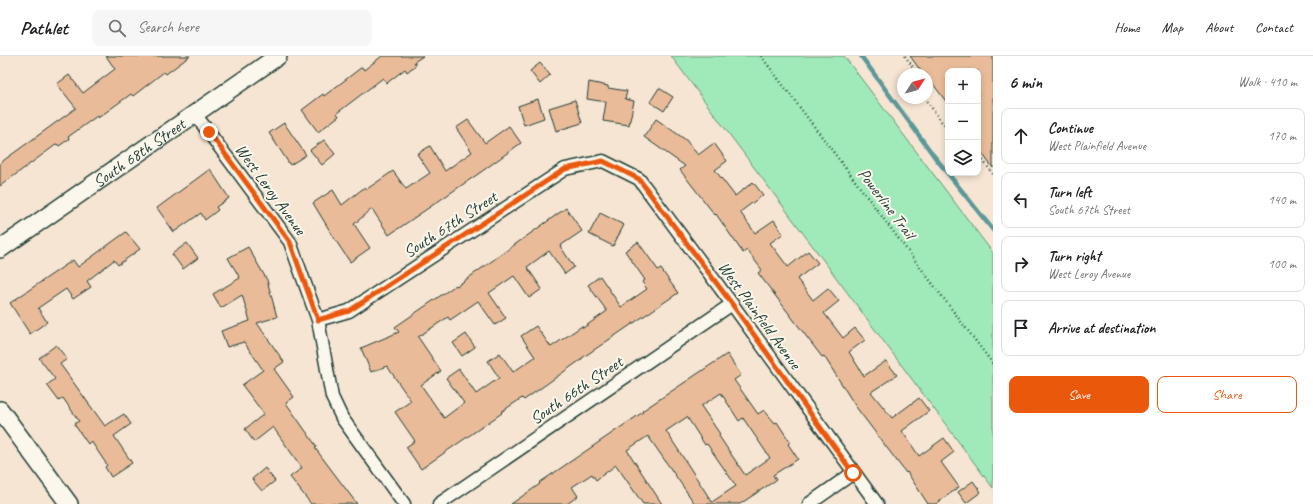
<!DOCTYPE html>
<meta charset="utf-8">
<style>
:root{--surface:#fff;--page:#f6f6f6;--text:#202124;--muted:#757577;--line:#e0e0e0;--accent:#ea580c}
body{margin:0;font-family:Caveat,sans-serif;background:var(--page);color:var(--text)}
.controls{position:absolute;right:12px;top:12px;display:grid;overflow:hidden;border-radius:8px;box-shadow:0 2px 6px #0003}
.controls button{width:36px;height:36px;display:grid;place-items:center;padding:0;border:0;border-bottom:1px solid var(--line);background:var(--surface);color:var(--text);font:20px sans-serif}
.compass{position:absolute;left:897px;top:12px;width:36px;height:36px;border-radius:50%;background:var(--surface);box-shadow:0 2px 6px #0003;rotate:54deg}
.stop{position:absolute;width:12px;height:12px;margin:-9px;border:3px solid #ea580c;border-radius:50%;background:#fff}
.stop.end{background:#ea580c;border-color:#fff;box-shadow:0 1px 4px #0008}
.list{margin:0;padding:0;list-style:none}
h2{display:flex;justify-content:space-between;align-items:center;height:52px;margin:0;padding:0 16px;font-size:17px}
h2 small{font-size:13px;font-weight:400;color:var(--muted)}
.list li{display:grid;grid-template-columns:26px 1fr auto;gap:12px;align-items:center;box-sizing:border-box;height:56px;margin:0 8px 8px;padding:0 8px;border:1px solid var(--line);border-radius:8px}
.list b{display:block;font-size:15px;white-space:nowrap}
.list p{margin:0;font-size:13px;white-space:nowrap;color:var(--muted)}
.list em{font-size:13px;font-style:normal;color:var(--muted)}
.actions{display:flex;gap:8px;padding:12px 16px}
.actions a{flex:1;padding:9px 0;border:1px solid var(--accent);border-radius:8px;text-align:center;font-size:14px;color:var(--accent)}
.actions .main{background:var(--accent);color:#fff}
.icon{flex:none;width:22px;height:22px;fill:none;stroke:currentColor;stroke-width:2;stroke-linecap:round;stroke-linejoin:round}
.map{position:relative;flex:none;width:993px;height:448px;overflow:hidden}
header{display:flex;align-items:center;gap:24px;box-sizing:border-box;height:56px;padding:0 20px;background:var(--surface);border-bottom:1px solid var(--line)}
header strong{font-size:19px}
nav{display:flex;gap:22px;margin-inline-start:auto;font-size:14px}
.search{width:280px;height:36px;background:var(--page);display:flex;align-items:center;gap:10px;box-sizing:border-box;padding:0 14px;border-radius:8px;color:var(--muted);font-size:15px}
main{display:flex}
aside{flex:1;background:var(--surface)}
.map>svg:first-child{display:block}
</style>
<header>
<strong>Pathlet</strong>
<div class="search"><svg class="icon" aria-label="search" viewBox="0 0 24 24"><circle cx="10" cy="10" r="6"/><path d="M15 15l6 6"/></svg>Search here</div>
<nav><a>Home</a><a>Map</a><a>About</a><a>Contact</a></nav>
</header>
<main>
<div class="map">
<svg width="993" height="448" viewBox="0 0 993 448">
<rect width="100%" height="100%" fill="#f6e5d3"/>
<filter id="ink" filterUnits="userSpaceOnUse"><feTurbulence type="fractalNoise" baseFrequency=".025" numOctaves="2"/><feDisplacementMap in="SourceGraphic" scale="8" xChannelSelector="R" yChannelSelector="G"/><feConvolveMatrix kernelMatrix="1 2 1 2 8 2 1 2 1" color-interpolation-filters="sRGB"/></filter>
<g filter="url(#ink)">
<path fill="#a0eab9" stroke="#609476" d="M671,0H844L993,197V432Z"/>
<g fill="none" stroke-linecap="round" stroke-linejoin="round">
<path stroke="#5b989a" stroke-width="4.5" d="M861,0L934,100L993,174"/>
</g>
<path fill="#e9bb99" stroke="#1f3d34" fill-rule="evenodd" d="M106,0H190L166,18L164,16L133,40L131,38L98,62L97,60L68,81L69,83L59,90L57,88L0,130V107L76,52L57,28L69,19L83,37L115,13Z
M382,0H423L414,6L416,9L407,16L405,13L387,27L383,22L337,57L339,60L318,76L302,54L323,38L324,40L362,11L364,14Z
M910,0H993V112L978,92V15H948V48L930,24L929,25L927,23V18H923Z
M540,7L550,19L540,28L530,15Z
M589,26L608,30V32L627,35L625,43L634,45L629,69L603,65L606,46L587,43Z
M659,32L673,41L664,55L650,46Z
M538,43L544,62L524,69L518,50Z
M575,44L582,67L556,75L549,52Z
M656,63L686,84L698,99L714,87L727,105L715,114L735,140L753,126L763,139L740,156L755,177L774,164L783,178L770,187L788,211L808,195L818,207L797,223L813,244L828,232L839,245L824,257L843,282L855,272L865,284L849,296L864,320L886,305L897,319L871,336L892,362L919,342L929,355L902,375L919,400L944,382L954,396L941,406L959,431L936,448H928L907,416L906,417L856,351L824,300L822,301L758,217L762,214L747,194L743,197L716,158L715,159L680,114L685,110L644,81Z
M468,64L485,87L509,70L521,87L481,116L389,179L372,153L354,168L370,192L350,206L336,185L313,147L333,134L342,149L365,131L367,133L393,115L406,133L430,117L417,98L430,90L445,115L472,96L456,72Z
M284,67L306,99L290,109L269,77Z
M324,84L335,98L322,109L310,94Z
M210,113L229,142L216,151L218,154L205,164L201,157L174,176L157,152Z
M566,152L582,175L560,190L574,211L565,218L549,195L527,211L542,233L529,242L514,220L489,237L506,262L495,269L478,245L450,264L448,261L418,281L441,315L421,329L444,362L464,347L446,322L459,313L476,338L499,322L488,305L500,297L513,316L535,301L521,280L536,270L551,291L582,270L583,272L607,255L588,229L600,220L621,251L647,233L642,226L645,224L625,195L638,186L658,214L661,213L678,237L582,302V303L524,344L522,342L501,356L502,357L421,413L406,391L415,385L395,356L411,345L387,310L371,316L361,292L399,276L395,271L456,229L457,230Z
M600,157L624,169L613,190L589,178Z
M126,176L140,193L118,209L114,204L87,225L91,231L73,243L66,233L38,252L47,266L30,278L10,247L73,204L78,211Z
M187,187L198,202L183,213L172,198Z
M248,191L267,224L277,261L257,267L284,306L274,313L294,341L286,347L317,391L315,392L357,448H311L290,421L302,412L273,371L254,386L245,373L264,358L242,329L263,314L244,286L227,291L221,275L250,265L242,239L221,252L213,238L240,222L228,202Z
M466,278L475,291L462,300L453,287Z
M56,289L67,303L60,308L105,370L124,358L131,368L114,380L132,407L111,421L105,411L107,409L91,385L88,388L74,368L79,365L63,342L59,345L47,329L55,323L39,302Z
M727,298L741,319L734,324L758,358L764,354L775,367L777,366L790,386L788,388L798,403L773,419L776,424L740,448H695L648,380L627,394L662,448H643L616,409L596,424L592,418L572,431L578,440L567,448H511L540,428L539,427L643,356L642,355ZM721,337L739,365L743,362L770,402L745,419L719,380L720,378L701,350ZM687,361L705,389L707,388L736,430L712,446L666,375Z
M265,412L275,425L262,435L252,423Z
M973,425L981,436L966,447L958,436Z"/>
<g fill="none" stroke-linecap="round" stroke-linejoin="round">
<g stroke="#1f3d34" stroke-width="15">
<path id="street" d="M195,58L290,186L318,264L332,341L342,362L404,448
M318,264L349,255L565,113L603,105L639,123L732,248L877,448
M439,448L732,248
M809,448L853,417"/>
</g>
<g stroke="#1f3d34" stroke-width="20">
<g id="secondary">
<path id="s1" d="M0,193L278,0"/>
<path d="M0,354L69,448"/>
</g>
</g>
<path stroke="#1f3d34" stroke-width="2.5" stroke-dasharray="1 3" stroke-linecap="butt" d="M761,0L993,308
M905,0L918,18
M927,32V35
M925,42L943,68L948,71
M978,98L993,118"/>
<use href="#street" stroke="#fbf7ec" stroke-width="12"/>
<use href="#secondary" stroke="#fbf7ec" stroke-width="17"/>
</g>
</g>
<g fill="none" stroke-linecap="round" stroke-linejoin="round" filter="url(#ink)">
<path stroke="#ea580c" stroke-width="5" d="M209,76L290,186L318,264L349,255L565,113L603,105L639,123L732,248L853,417"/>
</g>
<g text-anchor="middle" stroke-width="4" stroke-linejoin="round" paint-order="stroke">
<g font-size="17" fill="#1f3d34" stroke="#fbf7ec">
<text dy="6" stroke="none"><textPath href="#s1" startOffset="169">South 68th Street</textPath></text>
<text transform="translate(271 133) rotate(54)" y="6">West Leroy Avenue</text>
<text transform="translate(887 147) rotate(53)" y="6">Powerline Trail</text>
<text transform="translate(450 168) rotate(-33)" y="6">South 67th Street</text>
<text transform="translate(760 259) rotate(54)" y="6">West Plainfield Avenue</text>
<text transform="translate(576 334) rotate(-34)" y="6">South 66th Street</text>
</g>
</g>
</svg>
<div class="controls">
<button>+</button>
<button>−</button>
<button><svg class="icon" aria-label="layers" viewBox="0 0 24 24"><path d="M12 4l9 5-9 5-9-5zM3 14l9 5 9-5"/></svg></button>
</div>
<svg class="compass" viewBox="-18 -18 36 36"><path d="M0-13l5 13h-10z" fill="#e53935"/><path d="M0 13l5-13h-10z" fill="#757577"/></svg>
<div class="stop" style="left:853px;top:417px"></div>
<div class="stop end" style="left:209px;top:76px"></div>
</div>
<aside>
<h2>6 min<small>Walk · 410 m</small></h2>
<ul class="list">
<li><svg class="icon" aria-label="ahead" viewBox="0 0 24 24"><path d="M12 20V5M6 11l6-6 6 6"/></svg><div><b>Continue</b><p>West Plainfield Avenue</p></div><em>170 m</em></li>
<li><svg class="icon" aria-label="left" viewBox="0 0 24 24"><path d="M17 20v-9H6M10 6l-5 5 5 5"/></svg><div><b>Turn left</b><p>South 67th Street</p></div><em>140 m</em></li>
<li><svg class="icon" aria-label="right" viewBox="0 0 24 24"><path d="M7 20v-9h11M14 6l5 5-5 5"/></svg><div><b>Turn right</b><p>West Leroy Avenue</p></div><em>100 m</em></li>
<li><svg class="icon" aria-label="arrive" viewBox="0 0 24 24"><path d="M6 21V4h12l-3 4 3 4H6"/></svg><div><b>Arrive at destination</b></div></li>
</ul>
<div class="actions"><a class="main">Save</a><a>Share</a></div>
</aside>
</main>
